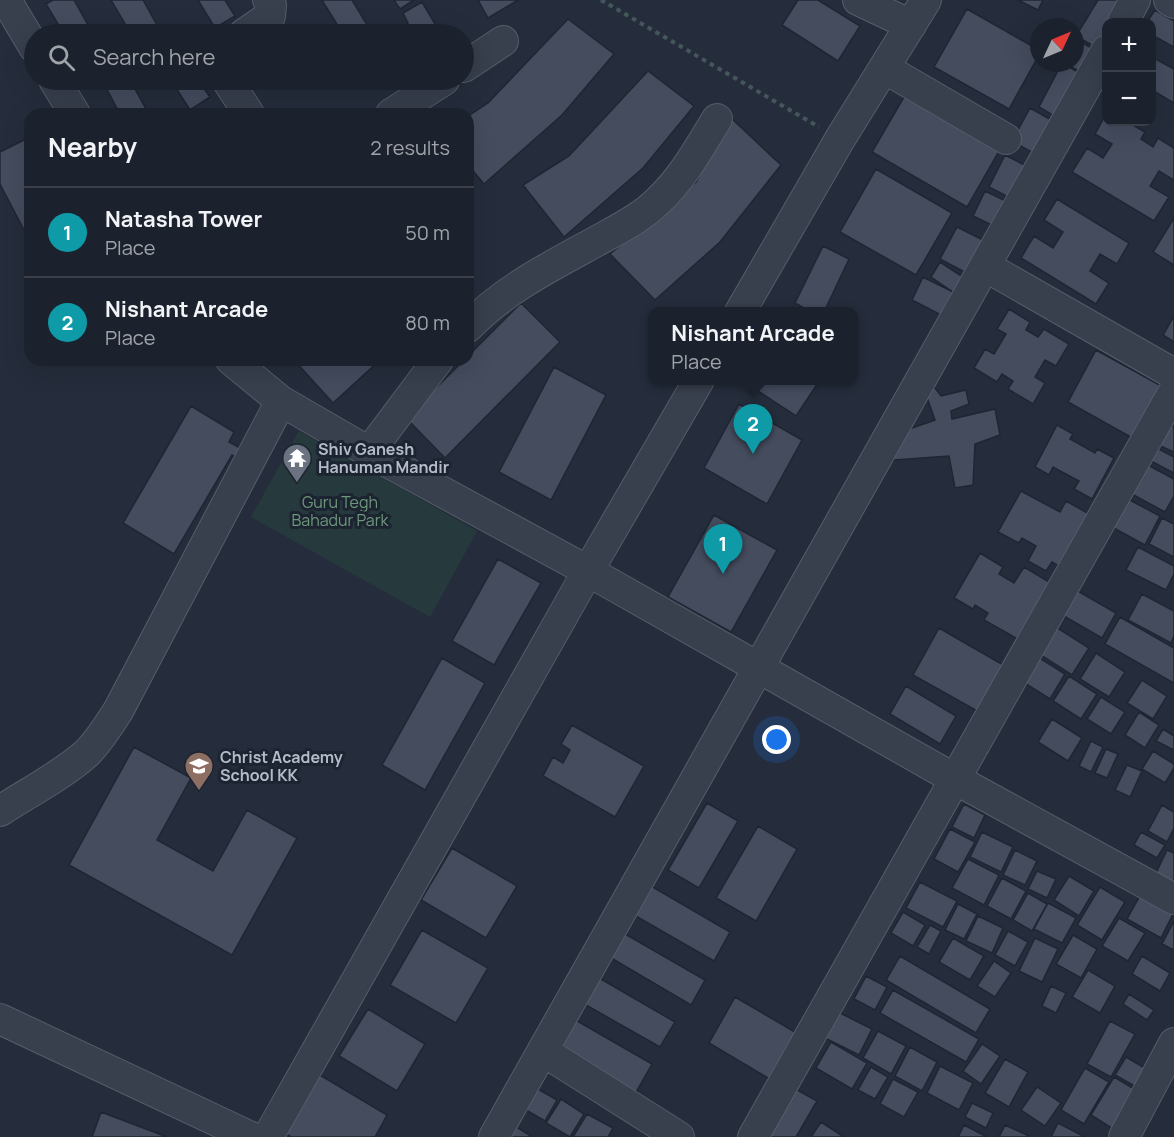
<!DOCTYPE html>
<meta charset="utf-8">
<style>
:root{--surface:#1c222d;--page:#252a35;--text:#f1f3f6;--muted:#a0a4aa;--line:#3a3f49;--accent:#2563eb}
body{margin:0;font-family:Manrope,sans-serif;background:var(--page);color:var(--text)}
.controls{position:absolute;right:18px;top:18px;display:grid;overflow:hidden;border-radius:12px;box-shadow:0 6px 24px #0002}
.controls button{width:54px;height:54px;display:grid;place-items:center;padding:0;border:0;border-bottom:2px solid var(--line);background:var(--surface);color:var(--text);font:30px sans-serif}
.compass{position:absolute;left:1030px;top:18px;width:54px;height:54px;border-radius:50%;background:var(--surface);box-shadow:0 6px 24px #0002;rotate:46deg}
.you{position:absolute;left:777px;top:740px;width:21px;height:21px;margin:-15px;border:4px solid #fff;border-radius:50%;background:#1a73e8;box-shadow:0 0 0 9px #1a73e833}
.badge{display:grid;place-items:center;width:39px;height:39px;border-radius:50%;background:var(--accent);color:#fff;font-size:20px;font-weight:700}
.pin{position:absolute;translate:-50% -50px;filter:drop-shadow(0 2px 3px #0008)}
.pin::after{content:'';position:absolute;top:32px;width:21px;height:18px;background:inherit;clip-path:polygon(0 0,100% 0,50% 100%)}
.popup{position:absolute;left:648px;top:307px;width:210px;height:78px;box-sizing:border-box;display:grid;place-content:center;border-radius:12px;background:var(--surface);filter:drop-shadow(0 2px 4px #0005);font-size:20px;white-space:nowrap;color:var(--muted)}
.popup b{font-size:22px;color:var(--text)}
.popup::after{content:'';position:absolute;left:50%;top:100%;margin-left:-12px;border:12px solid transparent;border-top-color:var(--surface)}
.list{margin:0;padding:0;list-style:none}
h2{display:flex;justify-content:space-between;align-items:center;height:78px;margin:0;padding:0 24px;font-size:26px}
h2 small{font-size:20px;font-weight:400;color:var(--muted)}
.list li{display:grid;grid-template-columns:39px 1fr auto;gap:18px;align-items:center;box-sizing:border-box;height:90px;padding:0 24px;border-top:2px solid var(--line)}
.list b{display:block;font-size:22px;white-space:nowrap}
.list p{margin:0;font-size:20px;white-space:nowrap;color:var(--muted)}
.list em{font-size:20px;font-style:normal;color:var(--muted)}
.icon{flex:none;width:33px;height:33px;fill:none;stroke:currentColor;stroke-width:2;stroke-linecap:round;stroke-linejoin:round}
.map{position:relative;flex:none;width:1174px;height:1137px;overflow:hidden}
.search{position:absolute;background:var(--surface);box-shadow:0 6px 24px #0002;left:24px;top:24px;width:450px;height:66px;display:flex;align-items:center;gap:15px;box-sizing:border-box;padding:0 21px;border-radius:33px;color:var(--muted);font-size:22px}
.panel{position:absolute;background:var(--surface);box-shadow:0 6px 24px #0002;left:24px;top:108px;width:450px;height:258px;border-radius:18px}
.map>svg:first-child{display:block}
</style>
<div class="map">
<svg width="1174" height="1137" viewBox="0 0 1174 1137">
<rect width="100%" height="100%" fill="#252d3c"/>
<path fill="#26393d" d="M299,431L477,531L430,617L251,517Z"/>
<path fill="#444c5e" stroke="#1f2633" stroke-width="1.5" d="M53,0H74L93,34H64L46,4Z
M111,0H143L162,34H131Z
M198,0H225L235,16L215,28Z
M322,0H352L369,28L359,34H343Z
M394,0H414L400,9Z
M478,0H518L488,18Z
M798,0H818L860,26L838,61L782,25Z
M1018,0H1043L1038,10Z
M1098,0H1124L1119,22H1106V44L1102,51L1076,36Z
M422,2L441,34H394L393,33L408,23L403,13Z
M967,9L1039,50V55L1009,109L934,67Z
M1155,10L1174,21V47L1152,35V22H1147Z
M568,19L614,54L562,115L484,184L468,165V116L488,103Z
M1075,38L1101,54L1087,76L1065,63H1075Z
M1152,57L1174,69V103L1152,90Z
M1062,63L1085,76L1061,120L1039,107Z
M648,71L694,106L643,168L564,237L523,185L569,156Z
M102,80H130L146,109L137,114H120Z
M171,80H198L210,97L190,110Z
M908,90L1003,144L967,207L872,152Z
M1030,108L1055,122L1037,155L1012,141Z
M1106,114V122H1128L1145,132L1141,139L1153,147L1158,138L1174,148V180L1159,171L1150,186L1169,197L1154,221L1072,172L1087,148L1103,158L1112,144L1095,134Z
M731,118L781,165L720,242L655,300L610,254L696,182Z
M30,137V227L24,230L0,184V152Z
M1005,155L1030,168L1014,200L989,187Z
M876,169L952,213L916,275L840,232Z
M985,191L1012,204L1000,229L973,216Z
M1057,199L1129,243L1117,264L1100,254L1090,271L1109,283L1096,304L1021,258L1034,236L1053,248L1063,232L1044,220Z
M1174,218V265L1153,252Z
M957,227L989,243L972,276L940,259Z
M823,246L849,259L824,312H811L795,303Z
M940,262L963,277L953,292L931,277Z
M923,277L953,292L941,315L912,300Z
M521,303L560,342L445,458L406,418L464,360H468V356Z
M1009,309L1030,322L1026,330L1038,337L1044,329L1069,344L1056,366L1045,360L1035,377L1045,383L1033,404L1008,389L1013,381L1002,374L997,382L974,368L985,349L994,354L1006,334L997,329Z
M1174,316V342L1163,335Z
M1096,350L1165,388L1136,440L1068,402Z
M294,360H380L333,403Z
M554,367L606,395L551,500L499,472Z
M760,380H820L796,416L755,389Z
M935,388L941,396L966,390L969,404L951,411L952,419L995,409L1000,435L975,444L973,485L955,488L949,456L894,460L895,434L935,420L924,389Z
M739,404L802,440L767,504L704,468Z
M191,406L234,432L229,442L242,449L237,458L232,455L174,554L123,523Z
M1166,423L1174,427V452L1156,444Z
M1057,425L1073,434L1070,439L1095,453L1097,449L1114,458L1092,499L1074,489L1079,481L1053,467L1049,475L1035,467Z
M1155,447L1174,457V473L1149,460Z
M1144,463L1174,479V496L1165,512L1128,492Z
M1021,491L1060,512L1066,501L1091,515L1062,568L1052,562L1046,571L1028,561L1036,546L1022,538L1019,543L998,532Z
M1124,497L1160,516L1145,545L1110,526Z
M714,515L777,550L731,632L668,597Z
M1162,518L1174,524V557L1149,544Z
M1138,547L1174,566V574L1166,590L1126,570Z
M980,553L1003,567L999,574L1014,583L1024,567L1051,583L1018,639L984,620L988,613L975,605L973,609L954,598Z
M498,559L541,583L494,665L452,641Z
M1076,590L1116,613L1102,638L1062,615Z
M1142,594L1174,611V636L1171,643L1128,620Z
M1120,617L1174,648V683L1105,644Z
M1056,627L1089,648L1072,675L1039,654Z
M939,628L1012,670L986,716L913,675Z
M1096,653L1125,672L1109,697L1080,679Z
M1038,657L1065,674L1050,699L1023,682Z
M442,658L485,683L425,790L382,765Z
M1069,676L1097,694L1081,719L1053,701Z
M1142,680L1167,696L1153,719L1127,703Z
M906,686L956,716L940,744L890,714Z
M1101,697L1125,712L1111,734L1087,719Z
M1139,712L1159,725L1145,748L1125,735Z
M1052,719L1082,738L1068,761L1038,742Z
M572,725L644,766L615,817L543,776L553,757L563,763L570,750L561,744Z
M1163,729L1174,736V750L1156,741Z
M1091,741L1103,747L1091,772L1079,766Z
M134,747L191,778L157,840L213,871L247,810L297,838L232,955L69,865Z
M1106,749L1118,754L1107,778L1095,773Z
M1153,751L1174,764V768L1165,783L1142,769Z
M1127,765L1142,771L1130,797L1115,790Z
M707,803L738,821L699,888L668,870Z
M964,804L985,815L974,838L952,827Z
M1162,805L1174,812V828L1167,842L1148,831Z
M758,826L797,849L756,921L716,898Z
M950,829L975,842L958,872L934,859Z
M982,832L1013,847L1001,872L970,857Z
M1141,832L1165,845L1157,858L1134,845Z
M452,848L517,886L486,938L421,900Z
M1015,850L1037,861L1025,885L1003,875Z
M1167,850L1174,853V882L1156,873Z
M968,859L999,875L984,905L952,888Z
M1037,871L1056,879L1047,898L1028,889Z
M1069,876L1094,891L1079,916L1054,900Z
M1002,878L1026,891L1011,919L987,906Z
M920,882L957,901L943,927L906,908Z
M651,886L730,932L714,961L634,915Z
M1100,887L1125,902L1102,940L1077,925Z
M1028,893L1047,904L1032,931L1013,920Z
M1141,894L1174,912L1161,938L1127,919Z
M1048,903L1076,918L1062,943L1034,929Z
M958,904L977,914L964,939L945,930Z
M903,912L925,925L913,946L891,933Z
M978,916L1003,928L992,953L966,941Z
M1119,918L1145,933L1128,961L1102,946Z
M1174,921V950L1162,944Z
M930,925L941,931L929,954L917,947Z
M422,930L488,968L456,1023L390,985Z
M620,931L705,980L691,1005L606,955Z
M1008,931L1028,942L1015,966L995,955Z
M1073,935L1097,949L1081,978L1056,964Z
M953,938L984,956L970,980L939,962Z
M1035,938L1058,949L1042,982L1019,971Z
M900,956L990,1009L976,1033L886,980Z
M1142,956L1170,973L1160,991L1132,974Z
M994,961L1011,973L995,997L977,986Z
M1088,970L1115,986L1100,1013L1072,997Z
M594,975L675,1022L660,1047L579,1001Z
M866,976L887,987L875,1010L854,999Z
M1051,986L1066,993L1056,1013L1042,1006Z
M893,990L979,1039L966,1062L880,1013Z
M1129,994L1154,1010L1147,1020L1123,1004Z
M735,997L800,1035L773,1081L709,1043Z
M368,1009L425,1044L397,1091L339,1056Z
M838,1012L872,1029L859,1055L825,1038Z
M572,1018L652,1064L635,1094L555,1047Z
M1110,1021L1135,1034L1111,1077L1087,1064Z
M878,1031L906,1046L891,1074L863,1058Z
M831,1042L867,1063L852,1089L816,1068Z
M982,1044L1000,1056L981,1084L963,1071Z
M910,1047L937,1062L922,1091L895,1076Z
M1126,1057L1148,1070L1138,1088L1115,1075Z
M1005,1059L1028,1072L1009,1107L985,1093Z
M940,1066L973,1083L959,1110L927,1093Z
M871,1067L888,1077L875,1099L858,1090Z
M1085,1068L1109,1082L1084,1124L1061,1110Z
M320,1075L387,1115L375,1137H291L286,1134Z
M1114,1077L1136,1090L1113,1129L1091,1115Z
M893,1079L918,1092L904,1117L880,1104Z
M531,1085L557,1100L545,1121L519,1106Z
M792,1087L817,1101L796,1137H762Z
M1037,1087L1061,1103L1045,1126L1021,1110Z
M561,1099L584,1114L570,1137L546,1123Z
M972,1103L993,1113L986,1128L965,1117Z
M101,1112L167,1137H92Z
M587,1114L613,1128L608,1137H573Z
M505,1120L531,1136V1137H495Z
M821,1122L844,1137H811Z
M1058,1123L1085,1137H1051Z
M964,1125L987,1137H958Z
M1005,1125L1029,1136V1137H999Z"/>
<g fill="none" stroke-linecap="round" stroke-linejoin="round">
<g stroke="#565d6a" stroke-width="32">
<path id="minor" d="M6,0L34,47
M858,0L911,25
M1169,0L1174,3
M1123,22L1135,0
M244,34L270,16L271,5L268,0
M464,67L503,41
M884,68L1006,139
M54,80L75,114
M227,80L249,114
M391,114L444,80
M985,266L1174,374
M740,312L840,139L926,0
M468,327C505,289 551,266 597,241C618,229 641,218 658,201C683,178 699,148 717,119
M231,360L281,401L369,452L588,571L955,779L1174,899
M369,452L438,360
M0,811C29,792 61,776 87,753C99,741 109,725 118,711L281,401
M0,1019L251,1137
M543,1051L679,1137
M268,1137L588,571L699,380
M494,1137L1106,51
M753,1137L1174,391
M1124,1137L1174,1043"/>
</g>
<path stroke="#44565a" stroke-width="4" stroke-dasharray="4.5 4.5" stroke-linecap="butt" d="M601,0L819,127"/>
<use href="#minor" stroke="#383f4d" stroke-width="30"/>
</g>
<defs>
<g id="temple-pin" transform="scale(1.5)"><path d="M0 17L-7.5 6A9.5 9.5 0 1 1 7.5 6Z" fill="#6b7280" stroke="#1d2431"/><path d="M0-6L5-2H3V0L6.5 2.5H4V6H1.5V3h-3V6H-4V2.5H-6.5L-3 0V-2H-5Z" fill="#fff"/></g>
<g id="school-pin" transform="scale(1.5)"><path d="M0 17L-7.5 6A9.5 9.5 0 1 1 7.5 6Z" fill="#8d6e63" stroke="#1d2431"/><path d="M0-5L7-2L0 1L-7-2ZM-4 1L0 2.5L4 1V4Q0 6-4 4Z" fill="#fff"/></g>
</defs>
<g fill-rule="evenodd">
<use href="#temple-pin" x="297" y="458"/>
<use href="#school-pin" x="199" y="766"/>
</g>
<g text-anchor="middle" stroke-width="6" stroke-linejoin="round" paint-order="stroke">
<g font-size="16" font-weight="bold" fill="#b4bac8" stroke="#1d2431" text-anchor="start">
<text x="318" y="455">Shiv Ganesh<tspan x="318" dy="18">Hanuman Mandir</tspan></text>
<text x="220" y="763">Christ Academy<tspan x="220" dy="18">School KK</tspan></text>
</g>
<g font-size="16" fill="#6c987a" stroke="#1d2431">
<text x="340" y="508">Guru Tegh<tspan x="340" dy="18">Bahadur Park</tspan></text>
</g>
</g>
</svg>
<div class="controls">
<button>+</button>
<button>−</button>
</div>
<svg class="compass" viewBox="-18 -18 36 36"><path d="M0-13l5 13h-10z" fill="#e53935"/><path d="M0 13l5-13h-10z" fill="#a0a4aa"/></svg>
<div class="you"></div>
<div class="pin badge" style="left:723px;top:574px;background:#0f9aa8">1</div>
<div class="pin badge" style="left:753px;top:454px;background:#0f9aa8">2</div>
<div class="popup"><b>Nishant Arcade</b>Place</div>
<div class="search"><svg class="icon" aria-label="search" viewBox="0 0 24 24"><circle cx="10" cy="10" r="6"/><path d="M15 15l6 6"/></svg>Search here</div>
<section class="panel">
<h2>Nearby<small>2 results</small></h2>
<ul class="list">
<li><span class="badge" style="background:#0f9aa8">1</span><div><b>Natasha Tower</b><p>Place</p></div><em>50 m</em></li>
<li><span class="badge" style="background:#0f9aa8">2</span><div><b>Nishant Arcade</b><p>Place</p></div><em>80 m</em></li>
</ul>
</section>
</div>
